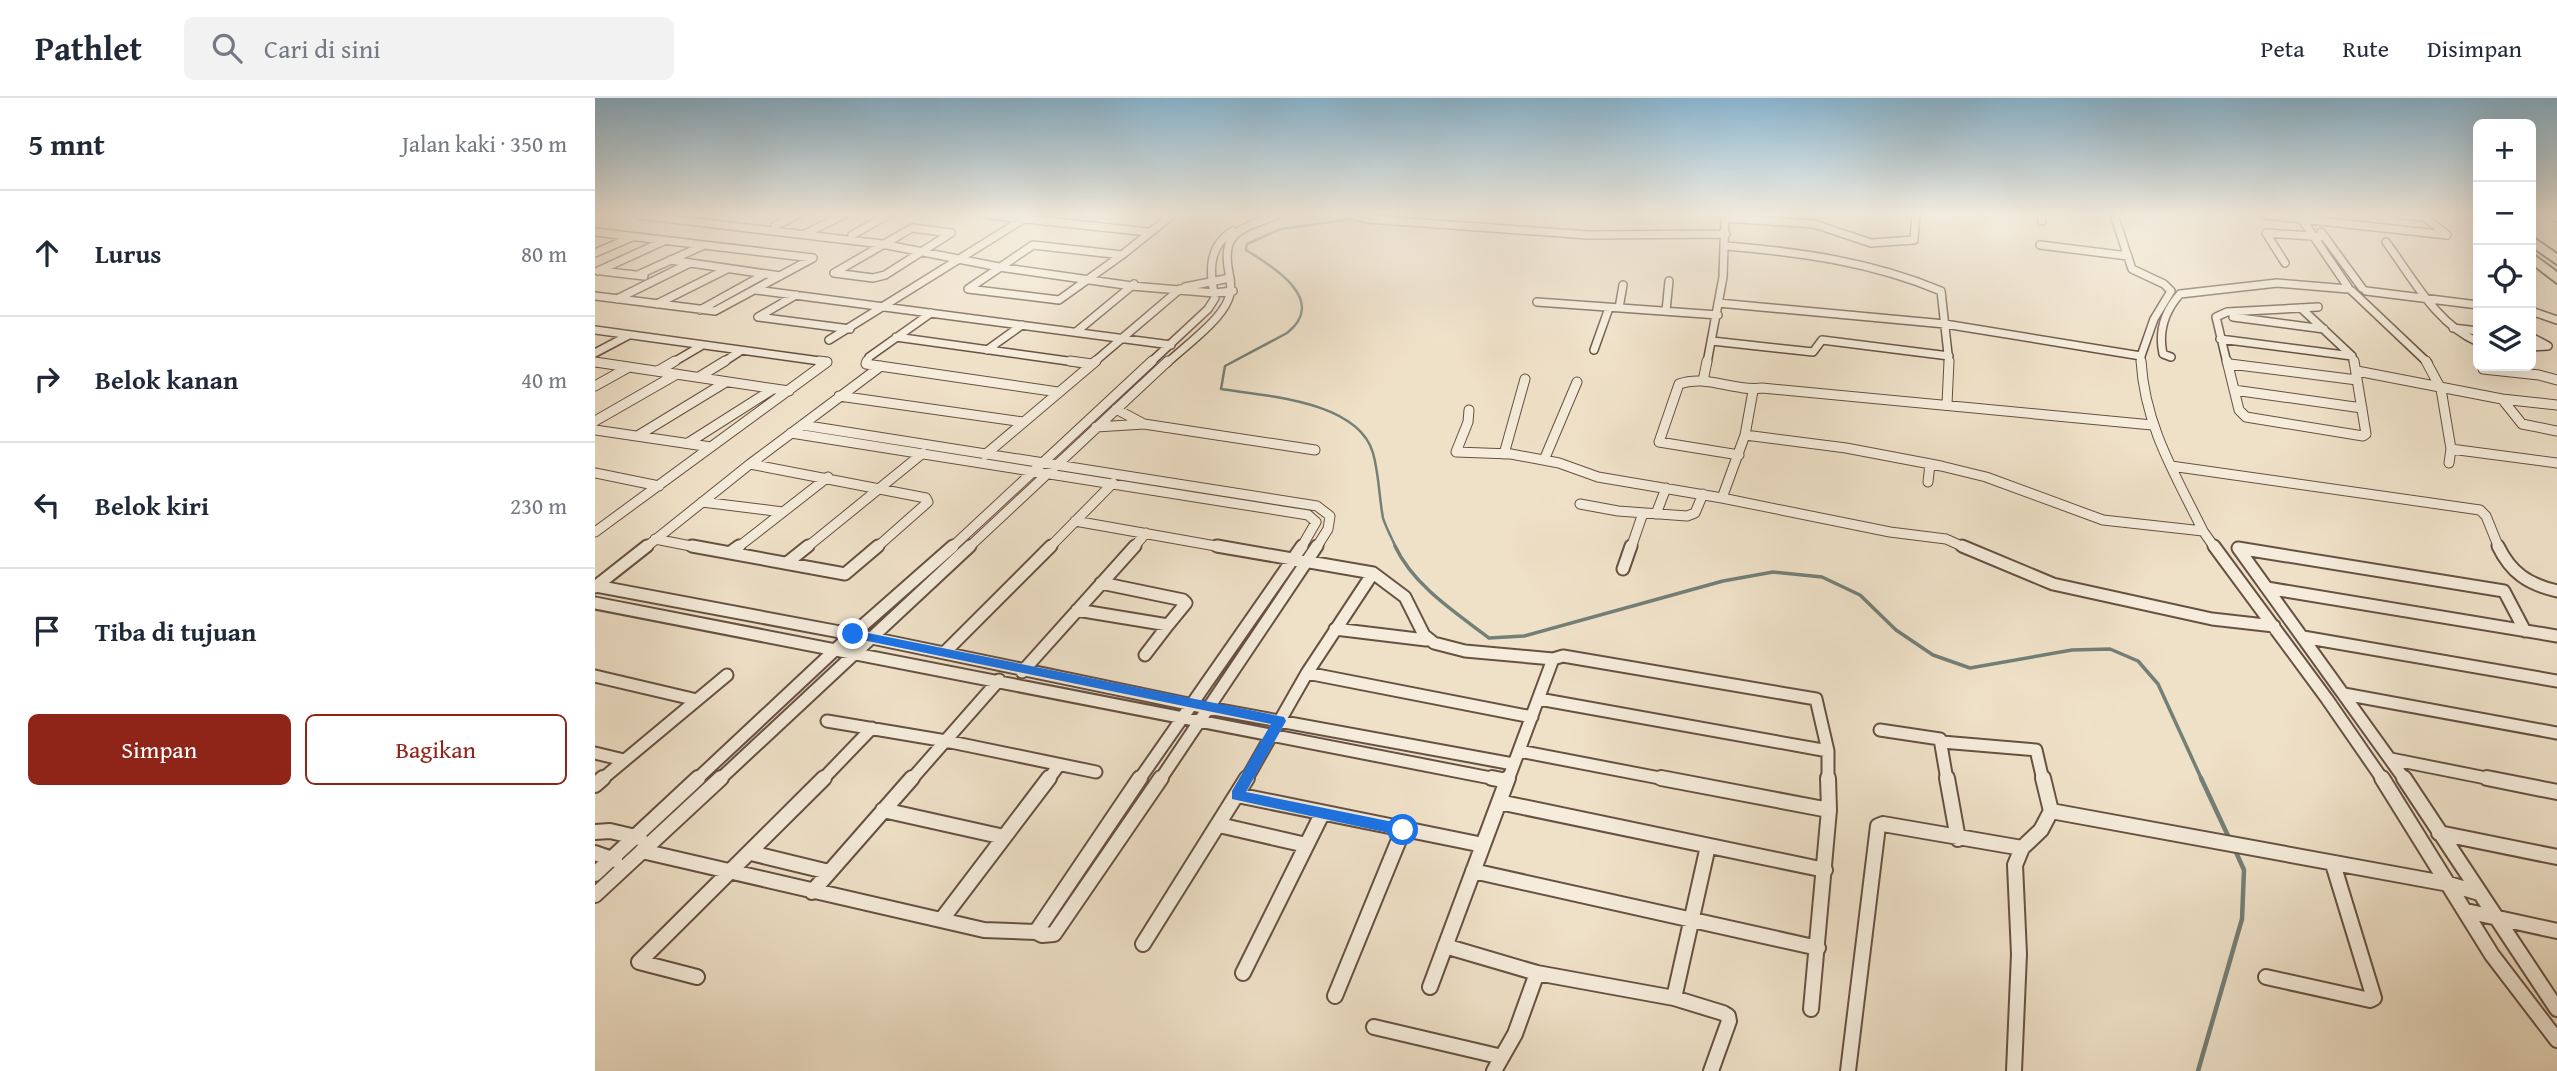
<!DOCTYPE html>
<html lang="id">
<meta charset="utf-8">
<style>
:root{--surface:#fff;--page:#f2f2f3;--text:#1f2937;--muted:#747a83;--line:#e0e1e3;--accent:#8f2418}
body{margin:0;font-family:"Gentium Book Plus",serif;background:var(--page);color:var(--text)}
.controls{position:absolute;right:21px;top:21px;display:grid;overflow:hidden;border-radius:10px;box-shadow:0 7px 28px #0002}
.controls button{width:63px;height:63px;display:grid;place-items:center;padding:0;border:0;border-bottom:2px solid var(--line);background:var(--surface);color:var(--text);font:35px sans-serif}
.stop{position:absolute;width:21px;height:21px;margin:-16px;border:5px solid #1a73e8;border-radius:50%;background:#fff}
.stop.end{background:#1a73e8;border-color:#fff;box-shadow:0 2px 7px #0008}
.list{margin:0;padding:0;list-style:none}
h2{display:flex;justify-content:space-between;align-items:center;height:91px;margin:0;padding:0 28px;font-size:30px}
h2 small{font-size:23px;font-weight:400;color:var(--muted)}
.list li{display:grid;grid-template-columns:46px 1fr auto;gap:21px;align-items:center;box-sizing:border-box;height:126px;padding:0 28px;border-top:2px solid var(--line)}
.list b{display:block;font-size:26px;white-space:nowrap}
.list em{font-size:23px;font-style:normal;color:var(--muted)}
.actions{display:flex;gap:14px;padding:21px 28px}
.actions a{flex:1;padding:16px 0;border:2px solid var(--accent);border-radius:10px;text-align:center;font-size:24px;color:var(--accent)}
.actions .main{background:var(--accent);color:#fff}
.icon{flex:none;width:38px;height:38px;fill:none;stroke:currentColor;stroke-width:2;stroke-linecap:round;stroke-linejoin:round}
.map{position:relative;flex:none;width:1962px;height:973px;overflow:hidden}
header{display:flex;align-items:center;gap:42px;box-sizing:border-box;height:98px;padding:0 35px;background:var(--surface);border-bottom:2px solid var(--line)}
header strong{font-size:33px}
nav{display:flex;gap:38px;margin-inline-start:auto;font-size:24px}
.search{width:490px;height:63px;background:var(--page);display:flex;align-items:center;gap:18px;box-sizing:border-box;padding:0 24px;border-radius:10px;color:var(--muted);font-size:26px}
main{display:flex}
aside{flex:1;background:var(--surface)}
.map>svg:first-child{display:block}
</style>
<header>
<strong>Pathlet</strong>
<div class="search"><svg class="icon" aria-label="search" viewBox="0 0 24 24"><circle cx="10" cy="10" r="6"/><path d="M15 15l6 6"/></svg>Cari di sini</div>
<nav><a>Peta</a><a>Rute</a><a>Disimpan</a></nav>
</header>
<main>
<aside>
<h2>5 mnt<small>Jalan kaki · 350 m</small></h2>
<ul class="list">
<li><svg class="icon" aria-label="ahead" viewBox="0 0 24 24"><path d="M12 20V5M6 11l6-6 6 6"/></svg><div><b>Lurus</b></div><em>80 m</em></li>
<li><svg class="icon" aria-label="right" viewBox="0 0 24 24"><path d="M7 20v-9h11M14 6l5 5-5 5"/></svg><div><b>Belok kanan</b></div><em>40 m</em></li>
<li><svg class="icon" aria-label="left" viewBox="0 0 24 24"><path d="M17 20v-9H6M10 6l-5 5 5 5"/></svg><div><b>Belok kiri</b></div><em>230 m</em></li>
<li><svg class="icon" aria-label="arrive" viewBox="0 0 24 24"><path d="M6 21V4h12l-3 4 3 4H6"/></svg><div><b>Tiba di tujuan</b></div></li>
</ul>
<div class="actions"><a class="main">Simpan</a><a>Bagikan</a></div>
</aside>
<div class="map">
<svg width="1962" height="973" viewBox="0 0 1962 973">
<rect width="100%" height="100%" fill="#efe1c8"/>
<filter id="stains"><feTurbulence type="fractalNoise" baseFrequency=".00286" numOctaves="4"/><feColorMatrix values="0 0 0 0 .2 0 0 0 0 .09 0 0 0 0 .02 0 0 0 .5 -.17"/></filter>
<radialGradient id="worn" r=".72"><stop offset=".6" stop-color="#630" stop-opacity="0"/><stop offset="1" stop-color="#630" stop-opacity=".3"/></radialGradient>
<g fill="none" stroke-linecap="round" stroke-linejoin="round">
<path stroke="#737f77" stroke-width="2.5" d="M757,118L750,122L686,131L652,146L651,152C677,168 734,202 692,235L630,268L626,291C671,298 763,303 778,355C784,376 784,399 788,420C791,430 797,440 801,450"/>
<path stroke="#737f77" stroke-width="3.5" d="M800,448C818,487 861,515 894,540L929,538L1128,483L1178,474L1227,479L1265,497L1301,532L1338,557L1375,570L1477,552L1515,551L1543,563L1563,586L1607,682"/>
<path stroke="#737f77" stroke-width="4.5" d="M1606,680L1635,742
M1603,973L1647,821L1649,772L1640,752"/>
<g stroke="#665142" stroke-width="10">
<path id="street-far3" d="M44,117L287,146L404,169L537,188L619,195L638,193
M394,117L553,134
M756,117L773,121L993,137L1131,136
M1446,117L1447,123
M1670,117L1852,137
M1704,117L1753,189
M1806,117L1831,119
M1827,117L1852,137
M1958,117L1962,120
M1130,120L1219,126L1276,145L1319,142L1321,117
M180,128L202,117
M317,130L356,135L290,177L278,180L239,175Z
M0,134L218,160L120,213L0,198
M1726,134L1767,190
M210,136L248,117
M257,137L293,117
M1791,144C1817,179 1841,226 1883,244
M438,147L527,157L464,202L373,191Z
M1445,147L1533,158
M1131,148C1205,154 1277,164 1346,193L1354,265
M0,155L37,139
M527,157L577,117
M75,162L185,178
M1690,165L1671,135L1730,139
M3,173L71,142
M6,173L49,178
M43,177L107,148
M590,189L635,180
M161,192L576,247
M1757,193L1833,265
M1771,193L1883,207
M201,197L163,219L255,231
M22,201L95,165
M942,204L1123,217
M1123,205L1350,226L1546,258L1559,221L1576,193L1569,186L1537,171L1519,117
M62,206L132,171
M1024,210L1028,187
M1706,210L1757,258L1759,265
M105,212L170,176
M1071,213L1074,183
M1936,213L1962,222
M1638,219L1729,231
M1858,230L1883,233
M0,232L232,264
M481,234L539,186
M301,239L487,265
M1936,239L1953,248L1936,249
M1625,241L1757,258
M234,242L435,117
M1117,243L1218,254L1227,242L1354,258
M392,252L427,227
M999,252L1014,210
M0,255L34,237
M1546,258V265
M1576,259L1568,256C1563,233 1570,213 1585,196L1682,185L1753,191
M0,264L5,265
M77,265L106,248
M127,265L144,254
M272,265L274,259L336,215
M498,265L585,191
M555,265L613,211L620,200C614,174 613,148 638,133
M572,265C589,249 625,223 633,202C637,194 636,184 634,175C625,132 648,131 682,117
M1112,265L1128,179L1130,117
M1632,265L1621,219L1632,214L1723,209"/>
</g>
<g stroke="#665142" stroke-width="11">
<path id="street-far2" d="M224,263L232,264
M272,263L271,266L463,294
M475,263L497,266
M1632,263L1644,312L1651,319L1768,338L1771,336L1759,263
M1831,263L1846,291L1856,351L1962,365
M0,264L194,293
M1635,266L1762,282
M1888,271L1944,277L1962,282
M63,273L80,263
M1762,273L1907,301L1962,307
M104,279L130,263
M1108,283L1112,263
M0,288L34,269
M1639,292L1767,310
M1158,293L1150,337L1127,400L1295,434L1351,441L1371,450
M244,298L428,324
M1907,301L1927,326L1962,333
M1352,306L1354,263
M874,312L873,324L861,354L916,356L964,365L1003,379L1127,400
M0,323L82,276
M549,326L720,352
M207,327L722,408L735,418L733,431L721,450
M501,329L549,326L521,311
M0,332L116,349
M196,335L713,417L721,424L706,450
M44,337L131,284
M1150,337L1251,350L1346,368L1391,379L1508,422L1608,433C1580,376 1550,328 1546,263
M93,345L178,291
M909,356L930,281
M390,357L501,263
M1144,357L1064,344L1084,286C1112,276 1138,294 1167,290L1557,327
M949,362L982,284
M1854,365L1856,351
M155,366L331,400L333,404L281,450
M1576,368L1885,412L1891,418L1904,450
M0,375L64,388
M1333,384L1335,366
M107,404L188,414
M985,406L1023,413L1092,418L1100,415L1108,396
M1061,416L1071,390
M480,423L632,450
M1608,433L1620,450
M0,434L232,264
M60,441L106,450
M50,450L155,366L286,268
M142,450L233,379
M211,450L328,355
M356,450L557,263
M373,450L573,263
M454,450L518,385
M538,450L551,435
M1036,450L1048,415"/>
</g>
<g stroke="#665142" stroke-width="15">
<path id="street-far1" d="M97,448L250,476L283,448
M622,448L778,475L810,499L829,537L839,545L870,553L958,561
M1367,448L1458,486L1617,521L1679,528
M1619,448L1732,601L1788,682
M1903,448C1916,475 1933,486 1962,493
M137,453L144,448
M193,464L213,448
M1028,471L1036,448
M1,488L277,540L608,609L918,666
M0,489L52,448
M1672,490L1962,538
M0,505L906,682
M482,512L573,527L591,505L588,502L506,485
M740,531L831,542
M1708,539L1962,583
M349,555L456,448
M550,557L573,527
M427,574L540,448
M712,575L937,619
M0,578L102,602
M1749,596L1962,635
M944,601L1233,653
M232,623L351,643L501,674
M1285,632L1345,641L1352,682
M1347,644L1441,652L1448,682
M924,653L1075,682
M0,655L29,662
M1796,661L1901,682
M6,682L132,577
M101,682L241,551L358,448
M124,682L375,448
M227,682L277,630
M316,682L404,582
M453,682L464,667
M544,682L707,448
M565,682L722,448
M651,682L712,575L778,475
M913,682L958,561L968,558L1221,601L1233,653V682
M1810,682L1643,450L1909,493L1930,533"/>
</g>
<g stroke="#665142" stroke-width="18">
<path id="street" d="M545,680L441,834L447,837L459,836L566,680
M897,680L912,683
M1066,680L1234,712
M1352,680L1363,741
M1787,680L1897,857L1962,942
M1809,680L1962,911
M1892,680L1962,694
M0,687L8,680
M642,697L888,747
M904,704L1230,772
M288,712L409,739
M1456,713L1854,786L1884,795
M624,727L711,747
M0,734L15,733L45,740
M1844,735L1962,759
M47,753L389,832L441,834
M0,755L20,762
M156,755L234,774
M878,773L1223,850
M0,776L103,680
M217,794L317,680
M0,797L126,680
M1871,813L1962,833
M347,821L454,680
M548,846L652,680
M850,848L942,875L1079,900L1128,915L1133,918L1134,923L1116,973
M44,864L229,680
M44,864L102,879
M648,875L727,716
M1671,879L1775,902L1779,900L1738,766
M835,889L913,680
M740,898L808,732
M1079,900L1113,748
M1216,911L1234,712L1233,680
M779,929L907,959
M899,973L920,936L942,875
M1253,973L1283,728L1288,726L1427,750
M1419,973L1424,856L1420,767L1427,750L1446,732L1456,713L1448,680"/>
</g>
<g stroke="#382116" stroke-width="4">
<path id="highway" d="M1936,138L1962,156V166L1936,148Z
M1936,155L1962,174V185L1936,165Z"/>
</g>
<use href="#street-far3" stroke="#f5ecdb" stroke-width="7"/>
<use href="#street-far2" stroke="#f5ecdb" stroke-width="9"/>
<use href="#street-far1" stroke="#f5ecdb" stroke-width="11"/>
<use href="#street" stroke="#f5ecdb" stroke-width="14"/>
<use href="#highway" fill="#efe1c8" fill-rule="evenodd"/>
</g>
<linearGradient id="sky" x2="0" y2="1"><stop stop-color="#89b8d5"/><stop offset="0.46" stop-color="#f8f2e6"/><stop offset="1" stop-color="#f8f2e6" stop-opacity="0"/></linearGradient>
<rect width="1962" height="253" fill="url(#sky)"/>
<path fill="#1a73e8" d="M258,532L689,619L691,623L651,694L808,726L815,732L808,738L637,701V693L676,626L253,539L252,536Z"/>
<rect width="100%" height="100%" filter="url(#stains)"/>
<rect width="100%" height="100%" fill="url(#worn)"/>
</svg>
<div class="controls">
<button>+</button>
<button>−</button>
<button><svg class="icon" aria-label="locate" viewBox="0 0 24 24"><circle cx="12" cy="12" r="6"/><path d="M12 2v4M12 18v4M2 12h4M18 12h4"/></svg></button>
<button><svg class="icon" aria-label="layers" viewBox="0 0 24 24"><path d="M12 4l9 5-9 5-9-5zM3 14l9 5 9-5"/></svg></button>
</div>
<div class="stop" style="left:808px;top:732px"></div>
<div class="stop end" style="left:258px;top:536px"></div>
</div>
</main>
